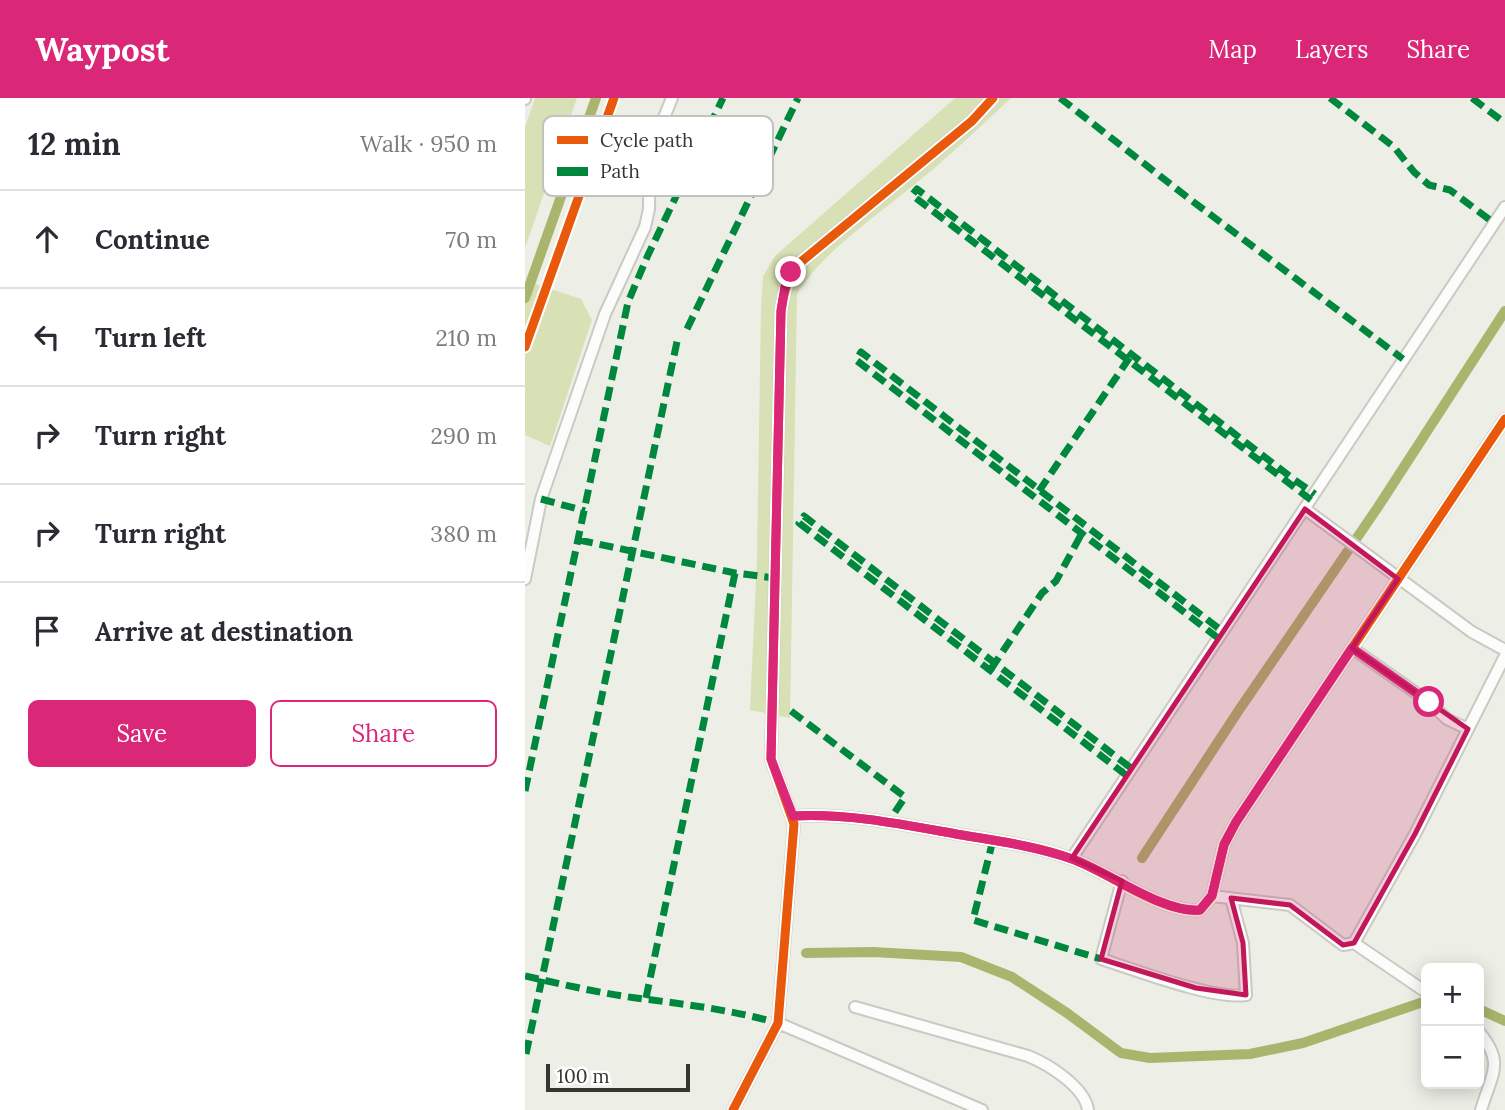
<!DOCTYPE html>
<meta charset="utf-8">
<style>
:root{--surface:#fff;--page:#f7f7f7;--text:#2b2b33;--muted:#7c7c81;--line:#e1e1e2;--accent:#db2777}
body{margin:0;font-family:Lora,serif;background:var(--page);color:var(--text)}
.controls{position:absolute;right:21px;bottom:21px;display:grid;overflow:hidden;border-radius:10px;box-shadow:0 4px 18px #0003}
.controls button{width:63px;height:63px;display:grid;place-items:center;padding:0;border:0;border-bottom:2px solid var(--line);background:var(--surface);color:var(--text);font:35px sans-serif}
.scale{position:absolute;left:21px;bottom:18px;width:144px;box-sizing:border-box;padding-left:7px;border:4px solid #353630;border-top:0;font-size:19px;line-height:24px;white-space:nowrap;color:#353630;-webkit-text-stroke:5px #fff;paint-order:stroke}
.stop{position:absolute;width:21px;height:21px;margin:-16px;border:5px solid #db2777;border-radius:50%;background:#fff}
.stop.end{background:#db2777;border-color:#fff;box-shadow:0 2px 7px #0008}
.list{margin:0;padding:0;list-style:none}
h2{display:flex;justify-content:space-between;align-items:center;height:91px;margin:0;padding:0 28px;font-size:30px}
h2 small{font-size:23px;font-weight:400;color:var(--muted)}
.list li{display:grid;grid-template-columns:46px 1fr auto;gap:21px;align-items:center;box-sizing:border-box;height:98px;padding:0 28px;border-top:2px solid var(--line)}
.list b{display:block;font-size:26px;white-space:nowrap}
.list em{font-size:23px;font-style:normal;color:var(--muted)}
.actions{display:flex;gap:14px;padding:21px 28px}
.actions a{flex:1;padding:16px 0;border:2px solid var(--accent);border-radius:10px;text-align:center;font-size:24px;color:var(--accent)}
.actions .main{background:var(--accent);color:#fff}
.icon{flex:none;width:38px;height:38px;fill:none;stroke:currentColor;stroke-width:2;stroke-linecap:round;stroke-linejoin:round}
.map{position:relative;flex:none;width:980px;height:1012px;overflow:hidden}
header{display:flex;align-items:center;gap:42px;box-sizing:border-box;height:98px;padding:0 35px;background:var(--accent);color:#fff}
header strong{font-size:33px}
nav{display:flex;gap:38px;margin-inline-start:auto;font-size:24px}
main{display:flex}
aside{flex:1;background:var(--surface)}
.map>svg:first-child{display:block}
</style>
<header>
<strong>Waypost</strong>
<nav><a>Map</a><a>Layers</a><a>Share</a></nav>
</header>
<main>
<aside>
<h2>12 min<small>Walk · 950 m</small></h2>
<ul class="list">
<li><svg class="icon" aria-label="ahead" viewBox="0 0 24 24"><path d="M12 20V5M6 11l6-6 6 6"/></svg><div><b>Continue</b></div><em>70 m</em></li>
<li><svg class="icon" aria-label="left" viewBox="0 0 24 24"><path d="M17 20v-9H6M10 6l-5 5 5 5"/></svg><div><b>Turn left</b></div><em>210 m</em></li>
<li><svg class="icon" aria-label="right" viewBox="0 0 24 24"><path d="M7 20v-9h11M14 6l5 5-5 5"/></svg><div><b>Turn right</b></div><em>290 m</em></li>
<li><svg class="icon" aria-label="right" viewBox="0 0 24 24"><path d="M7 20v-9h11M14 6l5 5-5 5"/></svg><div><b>Turn right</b></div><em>380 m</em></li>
<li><svg class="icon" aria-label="arrive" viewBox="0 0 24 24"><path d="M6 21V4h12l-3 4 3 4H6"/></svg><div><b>Arrive at destination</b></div></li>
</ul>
<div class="actions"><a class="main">Save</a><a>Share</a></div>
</aside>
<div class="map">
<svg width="980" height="1012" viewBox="0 0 980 1012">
<rect width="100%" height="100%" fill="#edefe6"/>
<path fill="#d8e0b5" d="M10,0H52L0,150V29Z
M430,0H486C455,29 424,59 390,86C352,118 298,153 272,196L265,620L225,612L232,460L236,210L238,178L250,158Z
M4,184L56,201L67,222L25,348L0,337V194Z"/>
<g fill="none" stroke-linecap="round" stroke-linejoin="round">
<path stroke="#a9b56d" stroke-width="10" d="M0,200L71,0
M617,760L714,612L853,409L980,213
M281,855L348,854L436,859L487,879L542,915L596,955L625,960L725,956L778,945L901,903
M954,911L980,923"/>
<g stroke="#c8cac3" stroke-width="14">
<path id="minor" d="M0,1V0
M780,411L947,534L980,552
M0,481L16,401L80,216L120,129L124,111L125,53L147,0
M827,550L904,604L922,621L943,631
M268,718C325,715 381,727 437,737C473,743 513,748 547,761C583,774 638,816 675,812L687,798L699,746L711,724L980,321
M547,760L980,109
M597,783L576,861C610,872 689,902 721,897L718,845L706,800
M687,798L765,807L818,847L829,845L901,894
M829,845L890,736L980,558
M330,909L503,958C523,966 560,989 563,1012
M253,925L457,1012
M954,934C980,965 967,975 956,1012
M208,1012L253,925L269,726L246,661L256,213C259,193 262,179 277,163L447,23L468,0"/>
</g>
<use href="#minor" stroke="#fcfdfb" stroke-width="10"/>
<path stroke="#00873e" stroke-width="7" stroke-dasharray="14 7" stroke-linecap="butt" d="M535,0L662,99L878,261
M805,0L869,49L889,74L904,87L925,92L969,125
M947,0L980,25
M162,231L273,0
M514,393L607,256
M16,401L60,413
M786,402L387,97L392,91L767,380L790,396
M54,442L210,475L250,480
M693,540L331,262L336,254L697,533
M466,571L517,495L531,483L557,435
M266,613L380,699L364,723
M601,677L274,425L279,418L606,670
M0,693L103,204L123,157L198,0
M468,742L448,822L576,861
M0,878C36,886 74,895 111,900C159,906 207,912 253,925
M121,900L210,475
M1,956L153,239"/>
<g stroke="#fff" stroke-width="13">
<path id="cycleway" d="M0,249L89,0
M268,718C325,715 381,727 437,737C473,743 513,748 547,761C583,774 638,816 675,812L687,798L699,746L711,724L980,321
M208,1012L253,925L269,726L246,661L256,213C259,193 262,179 277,163L447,23L468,0"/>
</g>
<use href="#cycleway" stroke="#e8590c" stroke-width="9"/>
</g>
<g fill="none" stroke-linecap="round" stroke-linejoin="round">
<path stroke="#db2777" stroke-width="9" d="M266,174L260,188L256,213L246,661L268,718C325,715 381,727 437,737C473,743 513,749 547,761C584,774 637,815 675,812L687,797L699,747L711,724L827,550L904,604"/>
</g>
<path fill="#c2185b" fill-opacity="0.2" stroke="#c2185b" stroke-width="5" stroke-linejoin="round" d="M780,411L873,481L827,550L943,631L890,736L829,845L818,847L765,807L706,800L718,845L721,897L671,890L576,861L597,783L547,760Z"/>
<rect x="18" y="18" width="230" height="80" rx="10" fill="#fff" stroke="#c2c3c1" stroke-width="2"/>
<rect x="32" y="38" width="31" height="8" fill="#e8590c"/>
<rect x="32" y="69" width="31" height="9" fill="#00873e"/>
<g font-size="19" fill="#353630">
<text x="75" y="49">Cycle path</text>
<text x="75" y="80">Path</text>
</g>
</svg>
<div class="controls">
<button>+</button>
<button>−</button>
</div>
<div class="scale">100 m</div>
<div class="stop" style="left:904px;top:604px"></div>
<div class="stop end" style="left:266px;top:174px"></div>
</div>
</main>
